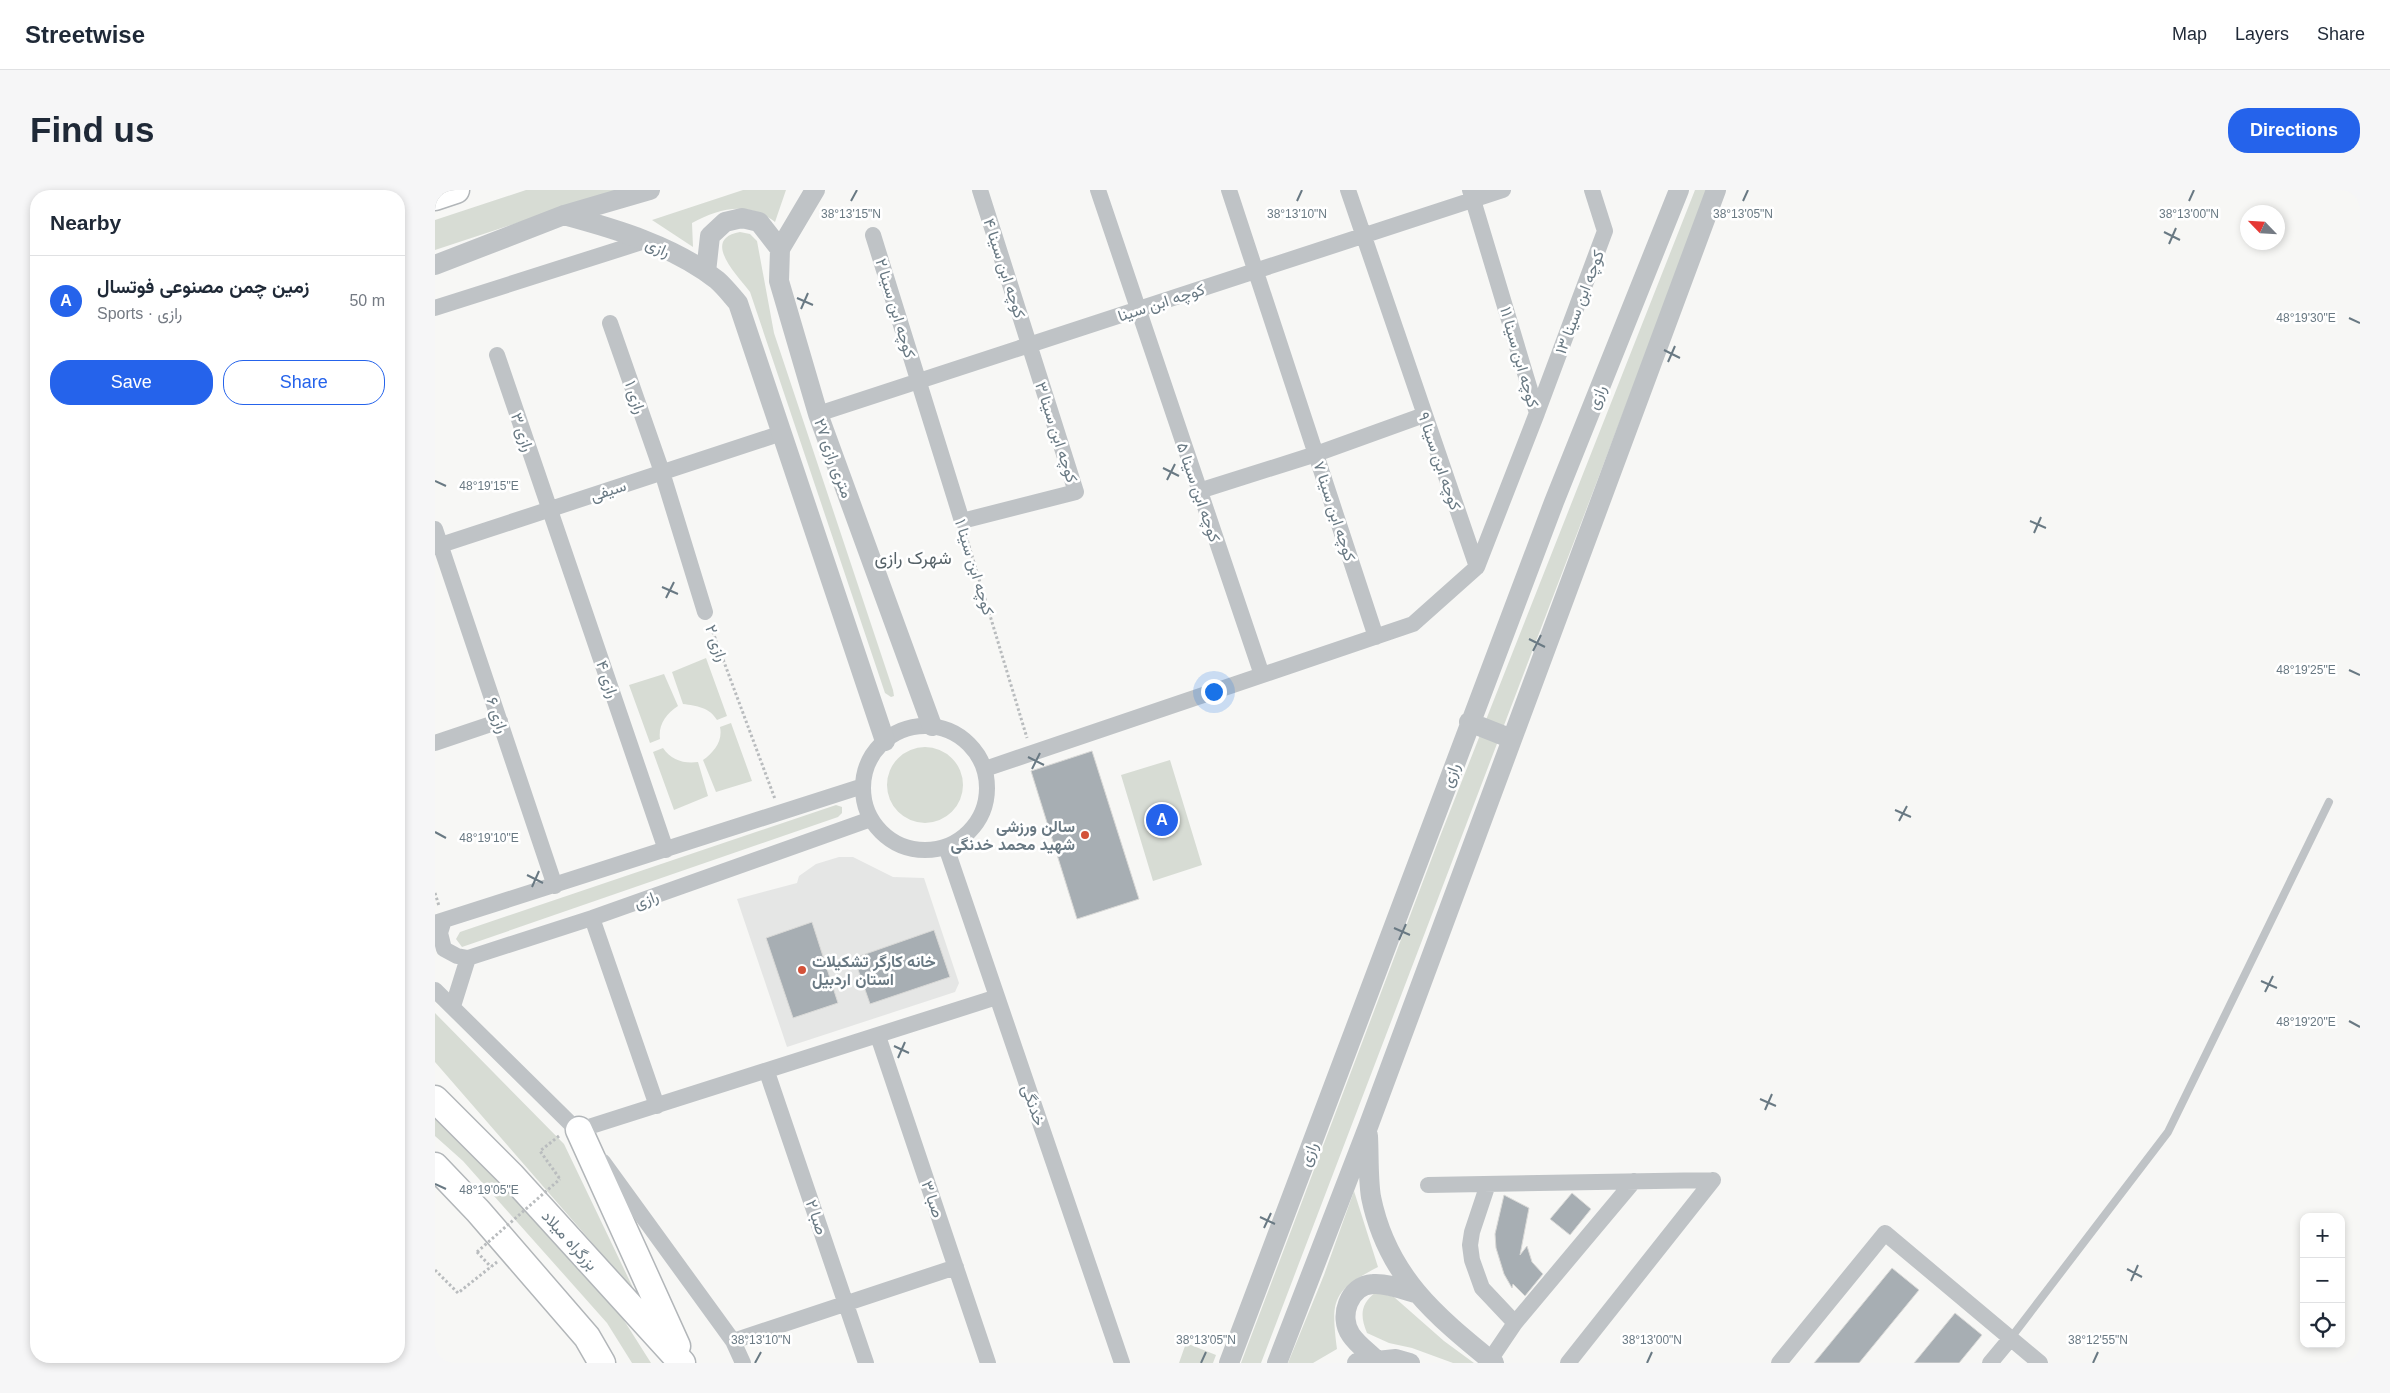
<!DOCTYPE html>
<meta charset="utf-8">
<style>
:root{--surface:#fff;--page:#f6f6f7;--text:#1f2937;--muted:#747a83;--line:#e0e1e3;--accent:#2563eb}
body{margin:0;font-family:Helvetica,Vazirmatn,sans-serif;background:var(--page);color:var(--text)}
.controls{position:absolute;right:15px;bottom:15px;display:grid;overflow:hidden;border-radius:10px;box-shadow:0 2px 8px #0003}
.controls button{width:45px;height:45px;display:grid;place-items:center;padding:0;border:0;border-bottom:1px solid var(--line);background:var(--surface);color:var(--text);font:25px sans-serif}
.compass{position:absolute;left:1805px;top:15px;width:45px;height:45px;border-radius:50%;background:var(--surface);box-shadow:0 2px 8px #0003;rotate:295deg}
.you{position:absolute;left:778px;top:501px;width:18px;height:18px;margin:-12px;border:4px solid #fff;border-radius:50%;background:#1a73e8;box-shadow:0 0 0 8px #1a73e833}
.badge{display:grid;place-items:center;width:32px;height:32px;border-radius:50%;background:var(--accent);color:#fff;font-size:16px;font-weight:700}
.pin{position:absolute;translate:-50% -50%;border:2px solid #fff;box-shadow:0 1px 5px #0006}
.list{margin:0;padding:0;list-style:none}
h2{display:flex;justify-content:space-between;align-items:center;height:65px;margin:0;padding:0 20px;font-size:21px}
h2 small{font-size:16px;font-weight:400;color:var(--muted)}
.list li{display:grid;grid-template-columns:32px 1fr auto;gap:15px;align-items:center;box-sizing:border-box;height:90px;padding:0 20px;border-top:1px solid var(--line)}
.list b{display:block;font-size:19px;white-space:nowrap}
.list p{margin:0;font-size:16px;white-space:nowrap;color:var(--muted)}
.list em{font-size:16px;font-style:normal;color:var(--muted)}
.actions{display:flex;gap:10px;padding:15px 20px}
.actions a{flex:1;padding:11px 0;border:1px solid var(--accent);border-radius:20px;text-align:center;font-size:18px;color:var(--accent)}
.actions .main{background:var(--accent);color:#fff}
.icon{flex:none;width:28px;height:28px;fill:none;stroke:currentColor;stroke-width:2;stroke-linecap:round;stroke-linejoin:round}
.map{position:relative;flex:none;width:1925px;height:1173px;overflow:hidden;border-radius:20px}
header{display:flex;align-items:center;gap:30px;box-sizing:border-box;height:70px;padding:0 25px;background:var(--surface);border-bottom:1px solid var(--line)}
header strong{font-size:24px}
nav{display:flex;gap:28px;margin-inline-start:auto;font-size:18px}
.intro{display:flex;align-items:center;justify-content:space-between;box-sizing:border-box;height:120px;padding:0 30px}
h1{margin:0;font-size:35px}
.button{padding:12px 22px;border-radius:20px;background:var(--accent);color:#fff;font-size:18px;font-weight:700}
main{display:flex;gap:30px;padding:0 30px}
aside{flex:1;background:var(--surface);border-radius:20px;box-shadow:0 2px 8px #0003}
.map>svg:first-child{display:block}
</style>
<header>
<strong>Streetwise</strong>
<nav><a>Map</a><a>Layers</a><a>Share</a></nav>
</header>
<div class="intro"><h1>Find us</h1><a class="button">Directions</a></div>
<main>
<aside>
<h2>Nearby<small></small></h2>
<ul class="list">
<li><span class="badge">A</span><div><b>زمین چمن مصنوعی فوتسال</b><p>Sports · رازی</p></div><em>50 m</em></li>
</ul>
<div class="actions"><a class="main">Save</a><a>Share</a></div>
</aside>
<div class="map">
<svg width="1925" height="1173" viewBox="0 0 1925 1173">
<rect width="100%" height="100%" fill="#f7f7f5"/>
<path fill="#e5e6e5" d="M404,667H418L458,687L489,688L524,793L520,802L352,857L302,709L362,693L364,686L381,674Z"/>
<path fill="#d7dcd4" d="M91,0H182L0,60V30Z
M308,0H351L340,32C313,11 285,18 257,33L258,57L217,30Z
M1260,0H1273L826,1173H806L1004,649Z
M305,42L315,44L322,51L339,143L458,500L459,506L456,507L450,503L315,102C303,86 265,49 305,42Z
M271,468L292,526L282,530C274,517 262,516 248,514L237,482Z
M229,484L243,516C231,524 223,535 225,549L215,553L194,495Z
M296,533L317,591L281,602L268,570C279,562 288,551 285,537Z
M452 595a38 38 0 1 1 76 0a38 38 0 1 1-76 0Z
M228,558C236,570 249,574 263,572L273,606L239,620L218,562Z
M735,570L767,675L718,691L686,585Z
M401,615L407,617V623L403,627L27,757L21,749L25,742Z
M0,823L129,954L200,1102L0,872Z
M0,923L72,997L185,1124L216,1173H197L172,1133L28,971L0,946Z
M919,1001L943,1077C896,1101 896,1111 902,1159L878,1173H853L889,1085Z
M941,1102L959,1107L1009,1151L1039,1173H1018L977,1158L954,1153L932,1143C925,1126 925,1114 941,1102Z
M751,1153L781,1165L778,1173H744Z"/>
<path fill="#a7aeb3" stroke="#d9d9d7" d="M657,561L704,709L642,729L596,581Z
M377,732L403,813L358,828L331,748Z
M499,740L515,787L435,814L419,768Z
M1137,1003L1156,1019L1135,1045L1115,1029Z
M1069,1005L1094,1018L1085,1065L1092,1056L1097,1072L1108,1084L1090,1106L1078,1094L1077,1098L1069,1084L1061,1058L1060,1044Z
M1457,1078L1484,1100L1424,1173H1379Z
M1520,1123L1547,1145L1524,1173H1479Z"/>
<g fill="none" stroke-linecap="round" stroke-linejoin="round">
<g stroke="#b2b6b9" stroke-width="29">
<path id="trunk" d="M0,7L21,0
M0,909L77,986L247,1173
M144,940L242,1156
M0,976L43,1021L152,1147L167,1173"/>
</g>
<path stroke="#b9bcbe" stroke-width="3" stroke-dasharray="2.5 2.5" stroke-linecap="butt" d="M531,346L592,548
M276,437L340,609
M0,703L4,716
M124,946L105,961L125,989
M42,1062L56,1077
M0,1080L23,1103L62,1072"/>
<path stroke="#bfc3c6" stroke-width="8" d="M1575,1149L1733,942L1894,612"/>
<path stroke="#bfc3c6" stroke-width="16" d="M663,0L827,485
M794,0L941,447
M1035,0L1102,223L1042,377
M438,45L527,331L641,302L545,0
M0,118L210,51
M175,133L227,282L270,422
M62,165L231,660
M1102,223L1170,41L1157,0
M383,224L1068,0
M764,301L881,264L989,225
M0,339L120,696
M0,357L347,243
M428 598a62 62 0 1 1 124 0a62 62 0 1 1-124 0Z
M0,553L65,531
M550,579L978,434L1042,377L913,0
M511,657L687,1173
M157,728L222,916
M9,730L5,743L9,759L22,766L33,768
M0,733L428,596
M0,800L149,947
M18,816L33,768L157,728L436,629
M443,846L553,1173
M332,882L431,1173
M144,940L562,807
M168,972L298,1151L308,1173
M1053,994L1037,1042L1035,1055L1037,1070L1047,1098L1080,1133
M993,995L1278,990
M298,1151L521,1077
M1055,1170L1080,1133L1199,991
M1133,1173L1278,990
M1344,1173L1450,1043L1605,1173
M1555,1173L1575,1149"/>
<path stroke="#bfc3c6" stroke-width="20" d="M380,0L345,59L344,91L383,224L497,536
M129,25C181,39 239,56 282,90C290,97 296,105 303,113L450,551
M0,75L129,25L215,0
M271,82L275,46L290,32L307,28L324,32L345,59
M1034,532L1077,549
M933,946C934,966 933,988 936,1007C952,1086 1000,1125 1059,1173
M941,1170C933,1162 922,1154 916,1145C903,1127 914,1095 938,1094C951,1093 967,1099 980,1103
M794,1173L1119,312L1244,0
M842,1173L933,937L1281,0
M922,1173L961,1169L975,1173"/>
<use href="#trunk" stroke="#fff" stroke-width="26"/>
<path stroke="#b9bcbe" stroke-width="3" stroke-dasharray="2.5 2.5" stroke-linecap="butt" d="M42,1062L125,989"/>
</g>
<path fill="none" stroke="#697983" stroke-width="2" d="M416,11L422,0M862,11L867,0M1308,11L1313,0M1754,11L1759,0M1729,42L1745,50M1734,54L1741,38M362,108L378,115M366,119L373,103M1914,128L1925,133M1229,160L1245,168M1233,172L1240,156M728,278L744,286M732,290L740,274M0,291L11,296M1595,331L1611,338M1599,343L1606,327M227,397L243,404M231,408L239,392M1094,449L1110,457M1098,461L1106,445M1914,480L1925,485M593,567L609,575M597,579L605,563M1460,620L1476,627M1464,631L1472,616M0,642L11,648M92,685L108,693M97,697L104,681M959,738L975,745M964,750L971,734M1826,791L1842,798M1830,802L1838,786M1914,831L1925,837M459,856L474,863M463,868L470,852M1325,909L1341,916M1330,920L1337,904M0,994L11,999M825,1027L840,1034M829,1038L836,1023M1692,1079L1707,1087M1696,1091L1703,1075M320,1173L326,1162M766,1173L771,1162M1212,1173L1217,1162M1658,1173L1663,1162"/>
<g fill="#d35239" stroke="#fff" stroke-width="2">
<circle cx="650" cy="645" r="5"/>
<circle cx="367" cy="780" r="5"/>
</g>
<g text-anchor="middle" stroke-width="5" stroke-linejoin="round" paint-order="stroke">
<g font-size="16" fill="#697983" stroke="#fff">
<text transform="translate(223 57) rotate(24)" y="6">رازی</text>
<text transform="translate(570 78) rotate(72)" y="6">کوچه ابن سینا ۴</text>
<text transform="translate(726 112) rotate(-18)" y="6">کوچه ابن سینا</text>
<text transform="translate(1144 112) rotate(-69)" y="6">کوچه ابن سینا ۱۳</text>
<text transform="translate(461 118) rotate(73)" y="6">کوچه ابن سینا ۲</text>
<text transform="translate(1085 167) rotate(74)" y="6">کوچه ابن سینا ۱۱</text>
<text transform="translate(201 207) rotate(71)" y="6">رازی ۱</text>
<text transform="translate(1161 207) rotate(-68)" y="6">رازی</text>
<text transform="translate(88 242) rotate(71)" y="6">رازی ۳</text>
<text transform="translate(622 242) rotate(72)" y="6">کوچه ابن سینا ۳</text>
<text transform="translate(399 268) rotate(70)" y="6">۲۷ متری رازی</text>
<text transform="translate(1005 271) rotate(71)" y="6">کوچه ابن سینا ۹</text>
<text transform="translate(173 300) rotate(-18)" y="6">سیفی</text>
<text transform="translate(764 302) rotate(71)" y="6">کوچه ابن سینا ۵</text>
<text transform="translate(900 321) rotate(72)" y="6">کوچه ابن سینا ۷</text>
<text transform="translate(540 377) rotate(73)" y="6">کوچه ابن سینا ۱</text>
<text transform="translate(282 453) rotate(70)" y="6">رازی ۲</text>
<text transform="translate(173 489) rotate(71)" y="6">رازی ۴</text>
<text transform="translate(63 525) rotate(71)" y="6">رازی ۶</text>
<text transform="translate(1015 585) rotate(-70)" y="6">رازی</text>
<text transform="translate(211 709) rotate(-20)" y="6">رازی</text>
<text transform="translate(599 915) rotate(71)" y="6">خدنگی</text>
<text transform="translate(873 964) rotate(-69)" y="6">رازی</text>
<text transform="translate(498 1009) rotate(71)" y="6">صبا ۳</text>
<text transform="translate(382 1027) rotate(71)" y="6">صبا ۲</text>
<text transform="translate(135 1050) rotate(48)" y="6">بزرگراه میلاد</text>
</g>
<g font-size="16" font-weight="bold" fill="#697983" stroke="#fff" text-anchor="end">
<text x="640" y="642">سالن ورزشی<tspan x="640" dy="18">شهید محمد خدنگی</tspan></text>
<text x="377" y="777" text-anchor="start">خانه کارگر تشکیلات<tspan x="377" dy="18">استان اردبیل</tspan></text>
</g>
<g font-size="18" fill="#566268" stroke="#fff">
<text x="478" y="374">شهرک رازی</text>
</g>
</g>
<g font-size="12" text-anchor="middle" fill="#697983" stroke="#fff" stroke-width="5" stroke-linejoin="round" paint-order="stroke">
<text x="416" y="28">38°13'15"N</text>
<text x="862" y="28">38°13'10"N</text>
<text x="1308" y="28">38°13'05"N</text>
<text x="1754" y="28">38°13'00"N</text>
<text x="1871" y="132">48°19'30"E</text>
<text x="54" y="300">48°19'15"E</text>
<text x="1871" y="484">48°19'25"E</text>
<text x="54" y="652">48°19'10"E</text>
<text x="1871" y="836">48°19'20"E</text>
<text x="54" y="1004">48°19'05"E</text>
<text x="326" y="1154">38°13'10"N</text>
<text x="771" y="1154">38°13'05"N</text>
<text x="1217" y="1154">38°13'00"N</text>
<text x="1663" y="1154">38°12'55"N</text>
</g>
</svg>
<div class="controls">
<button>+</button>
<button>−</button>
<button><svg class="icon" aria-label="locate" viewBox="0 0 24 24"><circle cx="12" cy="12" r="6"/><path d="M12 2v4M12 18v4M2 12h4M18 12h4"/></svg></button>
</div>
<svg class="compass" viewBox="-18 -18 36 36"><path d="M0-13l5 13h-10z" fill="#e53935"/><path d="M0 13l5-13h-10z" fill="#747a83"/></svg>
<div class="you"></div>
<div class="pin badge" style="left:727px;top:630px">A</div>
</div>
</main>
